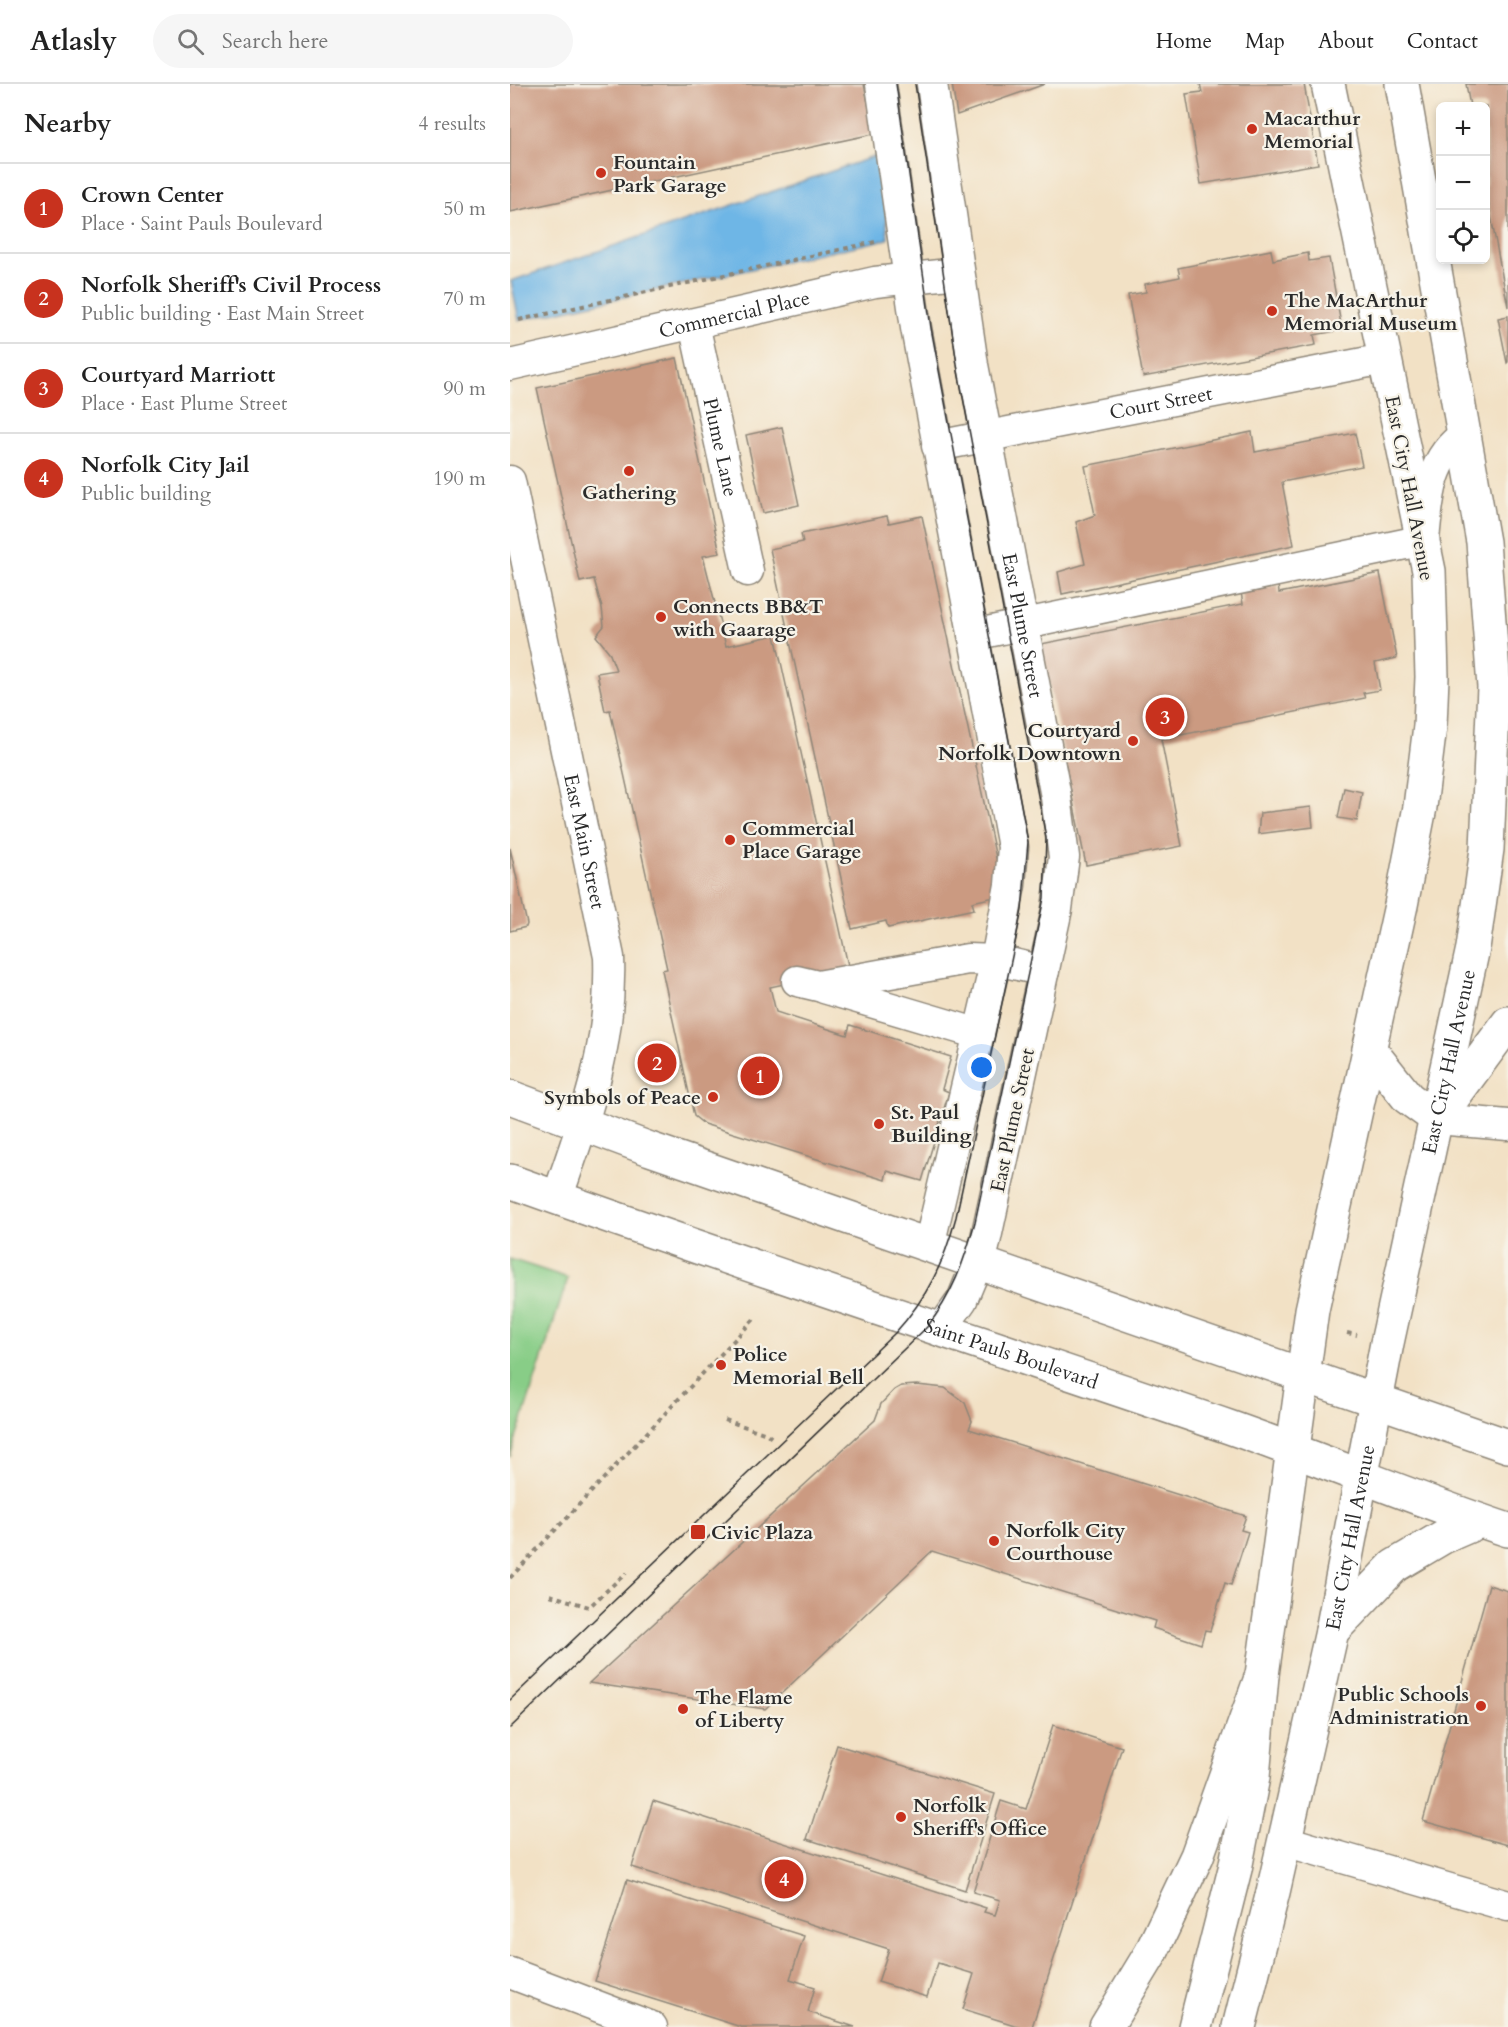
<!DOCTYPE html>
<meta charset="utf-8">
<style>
:root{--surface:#fff;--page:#f6f6f6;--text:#222;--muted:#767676;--line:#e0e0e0;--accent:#c8321e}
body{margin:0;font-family:Cardo,serif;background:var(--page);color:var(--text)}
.controls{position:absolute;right:18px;top:18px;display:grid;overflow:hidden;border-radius:9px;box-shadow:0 3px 9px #0003}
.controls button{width:54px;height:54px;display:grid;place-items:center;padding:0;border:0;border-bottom:2px solid var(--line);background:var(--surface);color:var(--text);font:30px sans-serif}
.you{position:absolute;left:472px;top:984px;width:21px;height:21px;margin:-15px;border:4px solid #fff;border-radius:50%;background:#1a73e8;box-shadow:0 0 0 9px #1a73e833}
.badge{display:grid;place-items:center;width:39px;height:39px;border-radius:50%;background:var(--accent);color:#fff;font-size:20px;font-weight:700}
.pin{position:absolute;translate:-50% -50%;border:3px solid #fff;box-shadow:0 2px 6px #0006}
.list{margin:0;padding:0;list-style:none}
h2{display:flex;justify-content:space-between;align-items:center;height:78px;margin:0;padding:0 24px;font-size:26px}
h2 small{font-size:20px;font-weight:400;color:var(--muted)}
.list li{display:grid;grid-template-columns:39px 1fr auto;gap:18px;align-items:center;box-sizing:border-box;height:90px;padding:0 24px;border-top:2px solid var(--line)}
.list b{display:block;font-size:22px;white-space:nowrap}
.list p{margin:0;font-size:20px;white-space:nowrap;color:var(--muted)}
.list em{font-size:20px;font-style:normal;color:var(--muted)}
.icon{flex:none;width:33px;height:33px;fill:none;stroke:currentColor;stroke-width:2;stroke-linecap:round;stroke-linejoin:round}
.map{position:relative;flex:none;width:998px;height:1943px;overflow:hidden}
header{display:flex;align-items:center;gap:36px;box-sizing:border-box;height:84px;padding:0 30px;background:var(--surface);border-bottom:2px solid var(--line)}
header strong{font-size:28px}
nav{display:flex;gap:33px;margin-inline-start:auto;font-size:21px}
.search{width:420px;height:54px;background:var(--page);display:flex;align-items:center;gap:15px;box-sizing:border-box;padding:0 21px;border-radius:33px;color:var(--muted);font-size:22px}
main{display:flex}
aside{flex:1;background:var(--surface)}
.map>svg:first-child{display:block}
</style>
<header>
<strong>Atlasly</strong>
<div class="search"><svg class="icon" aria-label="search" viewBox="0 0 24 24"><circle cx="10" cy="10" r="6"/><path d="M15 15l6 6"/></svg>Search here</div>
<nav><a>Home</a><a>Map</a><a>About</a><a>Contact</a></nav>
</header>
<main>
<aside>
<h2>Nearby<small>4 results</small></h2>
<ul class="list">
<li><span class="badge">1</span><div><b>Crown Center</b><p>Place · Saint Pauls Boulevard</p></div><em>50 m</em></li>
<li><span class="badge">2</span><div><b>Norfolk Sheriff's Civil Process</b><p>Public building · East Main Street</p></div><em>70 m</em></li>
<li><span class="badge">3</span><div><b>Courtyard Marriott</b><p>Place · East Plume Street</p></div><em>90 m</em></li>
<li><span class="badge">4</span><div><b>Norfolk City Jail</b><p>Public building</p></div><em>190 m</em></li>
</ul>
</aside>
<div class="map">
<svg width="998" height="1943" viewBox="0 0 998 1943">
<rect width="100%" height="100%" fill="#f7f3e8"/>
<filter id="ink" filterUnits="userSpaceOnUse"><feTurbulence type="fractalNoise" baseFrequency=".0167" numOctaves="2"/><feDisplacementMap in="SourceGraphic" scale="12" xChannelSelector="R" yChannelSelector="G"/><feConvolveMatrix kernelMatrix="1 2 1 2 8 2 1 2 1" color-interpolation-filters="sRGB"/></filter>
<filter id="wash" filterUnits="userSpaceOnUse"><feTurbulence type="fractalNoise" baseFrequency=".008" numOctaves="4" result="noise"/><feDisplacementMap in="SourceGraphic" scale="24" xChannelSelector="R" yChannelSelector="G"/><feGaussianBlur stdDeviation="1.35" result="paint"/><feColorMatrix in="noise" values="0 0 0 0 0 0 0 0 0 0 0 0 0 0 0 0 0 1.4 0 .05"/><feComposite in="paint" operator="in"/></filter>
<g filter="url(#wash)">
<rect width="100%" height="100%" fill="#f2e1c5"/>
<path fill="#88cd87" stroke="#5a7c59" stroke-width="1.5" d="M0,1175L58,1194L0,1373Z"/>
<path fill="#6eb6e6" stroke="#4c7088" stroke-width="1.5" d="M372,70L378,155L9,236L1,197Z"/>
<g id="blocks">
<path fill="#cb9a81" d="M0,0H354L364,47L363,50L0,128Z
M442,0H535L447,31Z
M690,0H794L808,80L691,100L676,10L692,8Z
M956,0H998V223L976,106V22H960Z
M761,166L763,176L798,169L799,177L819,174L832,246L804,251L806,261L633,293L618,211L636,208L635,200L670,193L668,184Z
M998,232V278L997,279L988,234Z
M167,274L210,469L193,472L216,562L265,551L339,886L260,903L266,928L337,951L340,941L441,973L432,1005L439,1008L412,1097L377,1087L375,1096L194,1040L184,1032L152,886L157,885L100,626L95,627L87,589L106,586L99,568L86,552L94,542L92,524L84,495L70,498L27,304Z
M272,343L289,421L253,429L236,351Z
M742,348L745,368L845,349L852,382L772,398L784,461L552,510L548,488L575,480L566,438L585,431L575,382Z
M377,432L379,439L412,432L494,811L462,818L464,825L378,844L376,837L342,845L260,465L293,458L291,450Z
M870,489L887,574L865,579L870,606L853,609L855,614L651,655L672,762L576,781L531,560L733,520L731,508L768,501L769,509Z
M834,704L852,708L847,737L828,734Z
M801,723L803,743L748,750L750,729Z
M0,764L17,840L16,843L0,847Z
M407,1301L435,1304L455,1319L462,1337L459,1345L736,1432L731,1446L738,1448L721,1501L715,1499L700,1547L695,1546L691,1560L643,1544L645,1537L422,1467L255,1625L79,1599L365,1336L371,1320L384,1306L391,1302Z
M979,1501L998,1507V1761L913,1737Z
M543,1641L612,1663L522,1943H511L453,1925L464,1890L428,1879L417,1913L368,1898L379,1865L122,1783L143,1717L476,1824L474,1828L485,1831L490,1816L463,1808L491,1717L516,1725Z
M327,1661L485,1710L455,1806L297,1755Z
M117,1796L294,1852L280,1895L305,1903L298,1928L345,1943H231L85,1897Z"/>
</g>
</g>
<g filter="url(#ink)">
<use href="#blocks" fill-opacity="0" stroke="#8e8678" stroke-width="1.5"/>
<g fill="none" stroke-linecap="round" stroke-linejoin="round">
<g stroke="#8e8678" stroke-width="33">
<g id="minor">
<path d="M371,0L406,244L503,763L500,801L486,876L419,1162"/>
<path id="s1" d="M422,0L463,281L546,713L554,773L547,825L474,1163L452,1216L430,1247"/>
<path id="s2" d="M184,240L238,487"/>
<path id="s3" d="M0,281L365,198L448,189"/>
<path id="s4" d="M427,362L874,275"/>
<path id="s5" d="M0,397L99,873C102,963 76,1031 47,1114"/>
<path d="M463,551L914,456C918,417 919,374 955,351"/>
<path d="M287,897L308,902L458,875L486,876L534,887"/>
<path d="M314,904L469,950"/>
<path d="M927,1035L998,1041"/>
<path d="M775,1757L998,1822"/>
<path d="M0,1889L142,1943"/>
</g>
</g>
<g stroke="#8e8678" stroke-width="36">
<g id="major">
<path d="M859,965L898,1014L927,1035"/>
<path d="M0,1013L140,1065L998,1362"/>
<path d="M933,1027L998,939"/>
<path id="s6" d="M0,1097C238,1183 479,1261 719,1343C813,1376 904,1415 998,1446"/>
<path d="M822,1547L884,1482L933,1453L970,1437"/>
<path d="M685,1943L725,1785L743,1693L752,1591L802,1226L891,821L910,723L920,642L922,593L919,487L818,0"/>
<path id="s7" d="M729,1943L763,1808L822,1547L877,1259L963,864L977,765L984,603L973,458L892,0"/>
</g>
</g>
<g stroke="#8e8678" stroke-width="36">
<path id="highway" d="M596,1943L641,1869L687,1772L752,1591"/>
</g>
<path stroke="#8e8678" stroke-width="4" stroke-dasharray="4.5 4.5" stroke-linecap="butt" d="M9,236L365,158
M837,1249L847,1251
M215,1336L257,1350L263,1355
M0,1494L245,1234
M40,1511L79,1523L116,1489"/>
<use href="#minor" stroke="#fff" stroke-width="30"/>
<use href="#major" stroke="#fff" stroke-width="33"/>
<use href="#highway" stroke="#fff" stroke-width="33"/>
<path stroke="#2b2b2b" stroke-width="1.5" d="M0,1616L385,1249C417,1214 434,1179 446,1133L512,826L518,758L421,244L386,0
M0,1644L417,1243C443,1210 454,1178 465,1138L534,814L536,754L448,287L405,0"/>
</g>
</g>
<g fill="#c8321e" stroke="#f7f3e8" stroke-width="2">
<circle cx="742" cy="45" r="6"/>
<circle cx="91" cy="89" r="6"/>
<circle cx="762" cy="227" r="6"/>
<circle cx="119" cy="387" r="6"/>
<circle cx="151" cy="533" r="6"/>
<circle cx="623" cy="657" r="6"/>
<circle cx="220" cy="756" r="6"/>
<circle cx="203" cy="1013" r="6"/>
<circle cx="369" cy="1040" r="6"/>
<circle cx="211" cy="1281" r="6"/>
<rect x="180" y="1440" width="16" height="16" rx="3"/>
<circle cx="484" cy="1457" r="6"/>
<circle cx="971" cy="1622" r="6"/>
<circle cx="173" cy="1625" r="6"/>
<circle cx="391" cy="1733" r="6"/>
</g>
<g text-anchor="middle" stroke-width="4.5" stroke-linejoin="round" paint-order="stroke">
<g font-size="20" font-weight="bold" fill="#2b2b2b" stroke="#f7f3e8" text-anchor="start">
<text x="754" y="41">Macarthur<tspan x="754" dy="23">Memorial</tspan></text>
<text x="103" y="85">Fountain<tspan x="103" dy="23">Park Garage</tspan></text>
<text x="774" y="223">The MacArthur<tspan x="774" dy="23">Memorial Museum</tspan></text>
<text x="119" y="415" text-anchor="middle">Gathering</text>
<text x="163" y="529">Connects BB&amp;T<tspan x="163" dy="23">with Gaarage</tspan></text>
<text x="611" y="653" text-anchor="end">Courtyard<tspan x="611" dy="23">Norfolk Downtown</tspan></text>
<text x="232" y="751">Commercial<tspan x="232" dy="23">Place Garage</tspan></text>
<text x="191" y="1020" text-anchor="end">Symbols of Peace</text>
<text x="381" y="1035">St. Paul<tspan x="381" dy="23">Building</tspan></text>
<text x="223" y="1277">Police<tspan x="223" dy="23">Memorial Bell</tspan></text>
<text x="496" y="1453">Norfolk City<tspan x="496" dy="23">Courthouse</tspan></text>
<text x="201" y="1455">Civic Plaza</text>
<text x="959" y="1617" text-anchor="end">Public Schools<tspan x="959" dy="23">Administration</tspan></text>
<text x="185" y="1620">The Flame<tspan x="185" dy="23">of Liberty</tspan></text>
<text x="403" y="1728">Norfolk<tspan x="403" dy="23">Sheriff's Office</tspan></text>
</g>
<g font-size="20" fill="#2b2b2b" stroke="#f7f3e8">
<text dy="7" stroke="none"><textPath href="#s3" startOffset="230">Commercial Place</textPath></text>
<text dy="7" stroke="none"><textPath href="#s4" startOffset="228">Court Street</textPath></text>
<text dy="7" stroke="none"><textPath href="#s2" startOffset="126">Plume Lane</textPath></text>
<text transform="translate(900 404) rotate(79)" y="7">East City Hall Avenue</text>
<text dy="7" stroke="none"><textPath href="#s1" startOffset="549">East Plume Street</textPath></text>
<text dy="7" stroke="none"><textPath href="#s5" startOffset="368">East Main Street</textPath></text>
<text dy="7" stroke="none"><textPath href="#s7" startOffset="988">East City Hall Avenue</textPath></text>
<text transform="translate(502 1036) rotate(-78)" y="7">East Plume Street</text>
<text dy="7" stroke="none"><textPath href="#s6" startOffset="530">Saint Pauls Boulevard</textPath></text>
<text dy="7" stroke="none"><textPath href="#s7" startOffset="502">East City Hall Avenue</textPath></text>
</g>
</g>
</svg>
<div class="controls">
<button>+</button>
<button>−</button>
<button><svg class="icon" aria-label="locate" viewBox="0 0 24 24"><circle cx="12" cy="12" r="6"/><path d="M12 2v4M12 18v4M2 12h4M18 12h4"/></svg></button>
</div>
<div class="you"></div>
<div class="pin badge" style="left:250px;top:992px">1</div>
<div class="pin badge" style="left:147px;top:979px">2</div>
<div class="pin badge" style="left:655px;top:633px">3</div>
<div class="pin badge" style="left:274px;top:1795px">4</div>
</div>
</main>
